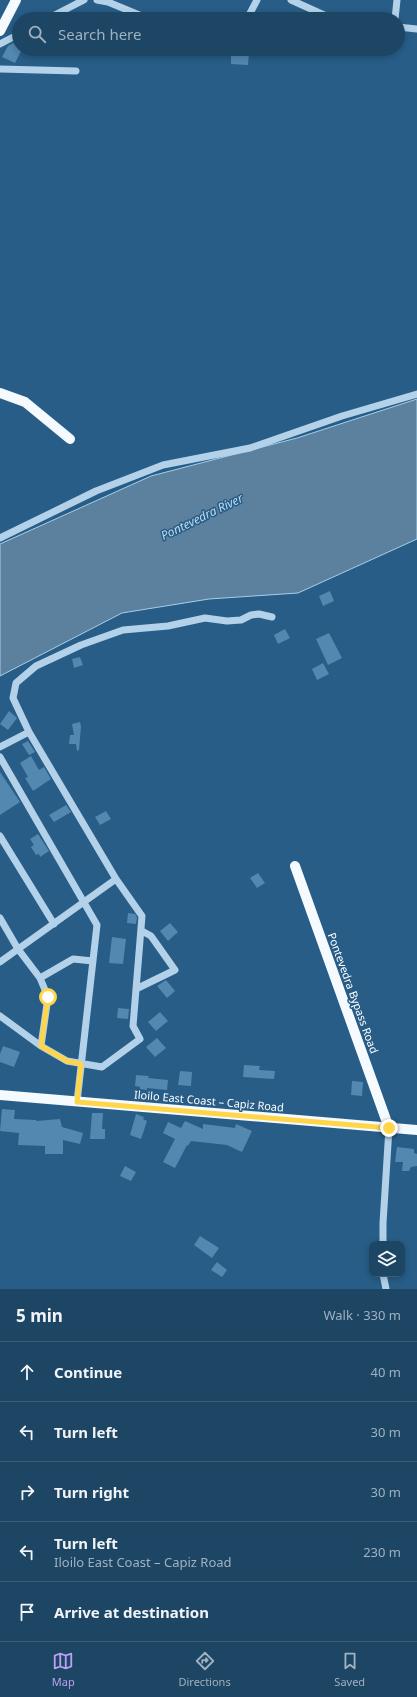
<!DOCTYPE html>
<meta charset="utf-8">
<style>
:root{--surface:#1d4665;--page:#2a506e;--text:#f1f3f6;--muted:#a0b1bf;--line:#3b5e79;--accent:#bca0f2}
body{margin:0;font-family:"Noto Sans",sans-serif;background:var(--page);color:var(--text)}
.controls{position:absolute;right:12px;bottom:12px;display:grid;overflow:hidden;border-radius:8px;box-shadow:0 2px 6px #0003}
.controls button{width:36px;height:36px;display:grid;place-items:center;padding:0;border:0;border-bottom:1px solid var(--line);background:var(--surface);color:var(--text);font:20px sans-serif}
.stop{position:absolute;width:12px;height:12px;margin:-9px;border:3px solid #ffd54a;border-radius:50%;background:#fff}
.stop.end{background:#ffd54a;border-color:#fff;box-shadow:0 1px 4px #0008}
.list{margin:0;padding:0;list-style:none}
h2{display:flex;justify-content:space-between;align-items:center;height:52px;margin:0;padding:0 16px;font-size:17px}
h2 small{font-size:13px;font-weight:400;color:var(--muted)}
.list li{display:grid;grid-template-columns:26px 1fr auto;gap:12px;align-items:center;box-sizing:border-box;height:60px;padding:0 16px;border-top:1px solid var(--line)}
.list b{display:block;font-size:15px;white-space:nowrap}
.list p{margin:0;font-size:13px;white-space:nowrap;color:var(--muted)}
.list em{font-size:13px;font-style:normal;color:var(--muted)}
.icon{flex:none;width:22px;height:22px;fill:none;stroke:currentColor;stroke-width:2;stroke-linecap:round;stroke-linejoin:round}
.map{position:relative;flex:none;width:417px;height:1289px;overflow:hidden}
.search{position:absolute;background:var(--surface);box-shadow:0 2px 6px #0003;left:12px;right:12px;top:12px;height:44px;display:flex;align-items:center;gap:10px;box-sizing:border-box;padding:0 14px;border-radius:22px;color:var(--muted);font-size:15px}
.sheet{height:352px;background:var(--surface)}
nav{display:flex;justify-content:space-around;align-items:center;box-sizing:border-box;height:56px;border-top:1px solid var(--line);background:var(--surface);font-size:11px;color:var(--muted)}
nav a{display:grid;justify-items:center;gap:2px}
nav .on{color:var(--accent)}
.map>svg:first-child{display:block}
</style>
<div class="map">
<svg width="417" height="1289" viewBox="0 0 417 1289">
<rect width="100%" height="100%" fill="#275d87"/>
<path fill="#5c819e" stroke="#a7cee9" d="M417,399V539L298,593L209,599L122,613L0,676V544L151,476L297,438Z"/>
<path fill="#5388b1" d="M13,43L19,45V49H22L15,63L2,57L8,46Z
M235,52L249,53L248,65L231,64V55Z
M330,591L334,601L323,606L319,596Z
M285,629L290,638L278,644L274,635Z
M329,633L342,658L328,665L316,639Z
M80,657L83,665L74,668L72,659Z
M323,663L329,674L317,680L312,669Z
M9,711L17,718L8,730L0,724Z
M80,722L81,727L79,750L77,751L76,744H69L70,735H74L72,724Z
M28,741L35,752L29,755L22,744Z
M31,756L39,770L44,767L51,779L33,791L25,778L28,777L20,763Z
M0,772L20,802L0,815Z
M66,805L71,812L54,822L49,815Z
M106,811L111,819L100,825L95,817Z
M38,834L49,851L40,857L39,854L36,855L31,847L34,845L30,839Z
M258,873L265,883L257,888L250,878Z
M128,913L135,914L137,917L136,924L127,923Z
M170,923L178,932L168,941L160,931Z
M112,937L126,939L123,964L109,963Z
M166,980L175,991L167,998L157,986Z
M118,1008L129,1009L128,1019L117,1018Z
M160,1012L168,1021L156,1031L148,1022Z
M157,1038L166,1048L155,1057L146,1047Z
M3,1046L20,1052L14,1067L0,1062V1054Z
M244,1065L260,1066L259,1070L275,1071L274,1079L243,1077Z
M180,1071L192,1072L191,1086L178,1085Z
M136,1075L149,1076L148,1078L168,1080L167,1090L147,1088V1090L140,1089V1087L135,1086Z
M352,1081L363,1082L362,1096L351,1095Z
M2,1109L15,1110L14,1119L36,1120V1121L60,1119L62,1127L83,1133L80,1144L63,1140V1154H45V1146L18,1145L19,1133L0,1131Z
M92,1113H103L102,1129H105V1139H90Z
M136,1114L144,1117L143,1119L147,1121L141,1139L130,1135Z
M185,1121L203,1129V1124L235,1128L236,1124L252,1131L242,1152L227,1145L191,1141L188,1146L187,1145L175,1168L163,1162L175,1139L163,1133L168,1122L181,1128Z
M397,1147L414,1149V1153L417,1154V1166L411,1167L409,1171H402L403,1162H395Z
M125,1166L136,1172L131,1181L120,1176Z
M200,1236L219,1248L212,1258L194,1245Z
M217,1262L227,1270L222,1277L211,1270Z"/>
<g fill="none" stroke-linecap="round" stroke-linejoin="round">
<path stroke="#b3d2e9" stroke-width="7" d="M97,0L108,2L149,19
M291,0L333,19
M47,19L84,0
M247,19L257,0
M395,19L397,0
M398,27L417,29
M0,44L19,34
M216,49L227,52L231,49
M0,69L76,71
M0,538L96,491L163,465L250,448L342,416L417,394
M29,732L13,698L16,683L36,666L81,645L123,630L168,626L205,618L227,621L241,620L251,615L259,614L272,617
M0,747L29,732L116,879L142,916L133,1026L140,1039L102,1067L67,1061L41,1046L48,997L40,978L18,949L0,918
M0,757L97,925L77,1102
M0,836L54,924
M0,962L116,879
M40,978L73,959L93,961
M136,989L175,970L151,936L142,931
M0,1016L41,1046
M383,1244V1223L389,1128
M383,1274L386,1289"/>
<path stroke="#f5fafe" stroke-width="10" d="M0,31L16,0
M0,393L25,402L70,439
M295,866L389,1128
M0,1095L417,1130"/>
</g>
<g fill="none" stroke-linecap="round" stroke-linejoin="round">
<path stroke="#ffd54a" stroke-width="5" d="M48,997L41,1046L67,1061L81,1064L77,1102L389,1128"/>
</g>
<g text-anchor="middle" stroke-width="3" stroke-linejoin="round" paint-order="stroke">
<g font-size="11" fill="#fff" stroke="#275d87">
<text transform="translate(353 993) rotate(70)" y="4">Pontevedra Bypass Road</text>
<text transform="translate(209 1101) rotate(5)" y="4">Iloilo East Coast – Capiz Road</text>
</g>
<g font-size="12" font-style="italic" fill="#bedbf0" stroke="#275d87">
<text transform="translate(202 517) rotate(-26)" y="4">Pontevedra River</text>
</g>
</g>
</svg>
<div class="controls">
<button><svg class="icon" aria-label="layers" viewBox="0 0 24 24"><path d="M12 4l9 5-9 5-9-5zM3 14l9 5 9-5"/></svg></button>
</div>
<div class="stop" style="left:48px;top:997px"></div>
<div class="stop end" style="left:389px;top:1128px"></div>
<div class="search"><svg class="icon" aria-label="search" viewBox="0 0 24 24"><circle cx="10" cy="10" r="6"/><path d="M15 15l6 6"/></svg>Search here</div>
</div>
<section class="sheet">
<h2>5 min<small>Walk · 330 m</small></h2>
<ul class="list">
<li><svg class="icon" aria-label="ahead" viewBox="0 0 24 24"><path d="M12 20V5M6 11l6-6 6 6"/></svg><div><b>Continue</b></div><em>40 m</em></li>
<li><svg class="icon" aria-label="left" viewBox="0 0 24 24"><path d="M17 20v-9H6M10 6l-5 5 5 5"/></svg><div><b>Turn left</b></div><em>30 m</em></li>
<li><svg class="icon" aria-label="right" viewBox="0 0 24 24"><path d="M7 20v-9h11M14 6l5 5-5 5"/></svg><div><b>Turn right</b></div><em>30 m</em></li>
<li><svg class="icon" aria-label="left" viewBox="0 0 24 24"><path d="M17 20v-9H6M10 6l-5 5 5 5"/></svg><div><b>Turn left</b><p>Iloilo East Coast – Capiz Road</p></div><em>230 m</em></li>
<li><svg class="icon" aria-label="arrive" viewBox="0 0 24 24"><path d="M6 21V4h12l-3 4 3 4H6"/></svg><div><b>Arrive at destination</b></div></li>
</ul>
</section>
<nav>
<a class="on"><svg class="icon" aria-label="map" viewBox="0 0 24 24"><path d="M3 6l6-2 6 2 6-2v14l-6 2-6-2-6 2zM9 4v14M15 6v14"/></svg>Map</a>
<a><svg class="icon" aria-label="directions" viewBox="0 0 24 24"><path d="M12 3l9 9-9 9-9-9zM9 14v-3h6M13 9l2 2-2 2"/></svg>Directions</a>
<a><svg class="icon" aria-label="saved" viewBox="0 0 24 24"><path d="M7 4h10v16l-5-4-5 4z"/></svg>Saved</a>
</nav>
